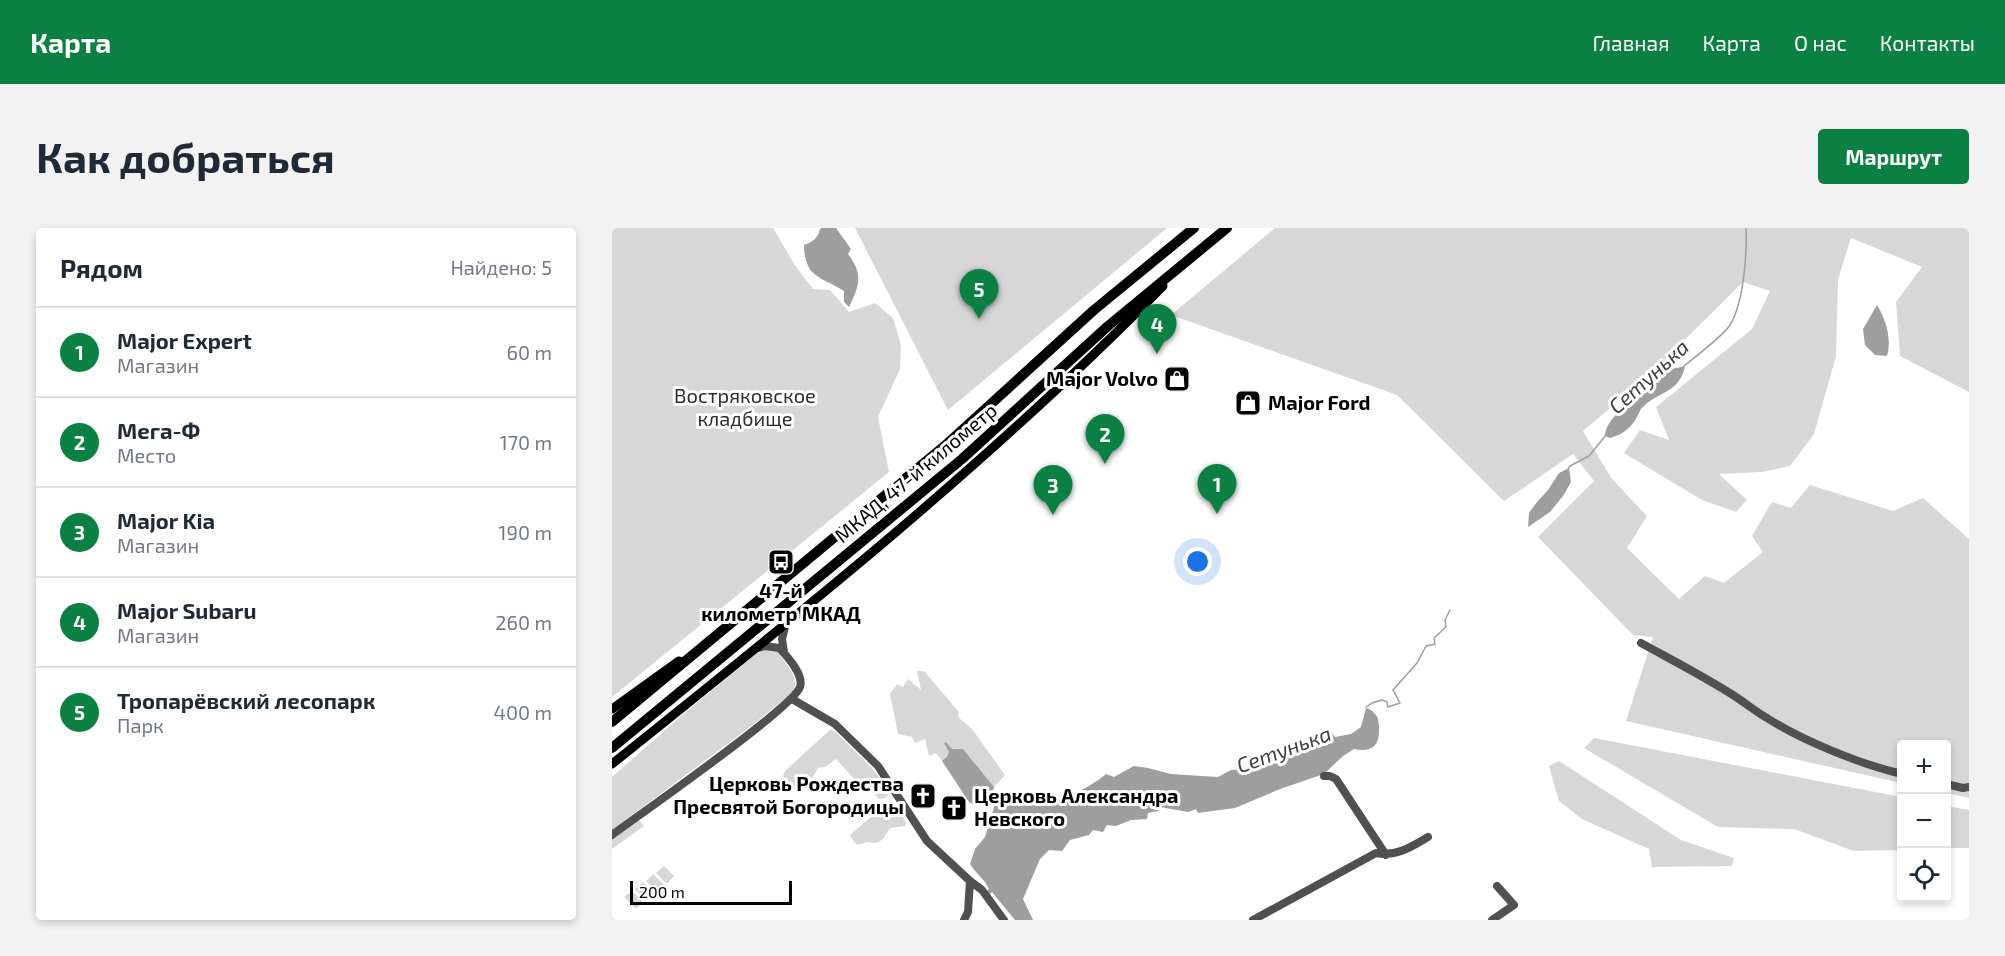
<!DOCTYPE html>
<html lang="ru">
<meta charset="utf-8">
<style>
:root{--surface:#fff;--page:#f2f2f3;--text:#1f2937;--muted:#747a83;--line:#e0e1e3;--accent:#0b8043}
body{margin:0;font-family:"Exo 2",sans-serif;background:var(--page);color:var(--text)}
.controls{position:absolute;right:18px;bottom:18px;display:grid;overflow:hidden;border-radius:6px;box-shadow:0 3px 9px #0003}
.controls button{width:54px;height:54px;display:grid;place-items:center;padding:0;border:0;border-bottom:2px solid var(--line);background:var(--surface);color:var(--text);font:30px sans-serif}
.scale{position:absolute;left:18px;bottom:15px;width:162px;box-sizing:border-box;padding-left:6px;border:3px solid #000;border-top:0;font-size:16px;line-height:21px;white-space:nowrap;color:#000;-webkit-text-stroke:4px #fff;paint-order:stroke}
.you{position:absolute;left:586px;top:334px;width:21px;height:21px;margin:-15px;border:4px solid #fff;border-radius:50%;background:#1a73e8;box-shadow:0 0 0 9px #1a73e833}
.badge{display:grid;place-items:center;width:39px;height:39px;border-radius:50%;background:var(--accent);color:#fff;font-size:20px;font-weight:700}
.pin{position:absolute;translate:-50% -50px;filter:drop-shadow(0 2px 3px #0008)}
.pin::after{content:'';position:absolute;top:32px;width:21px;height:18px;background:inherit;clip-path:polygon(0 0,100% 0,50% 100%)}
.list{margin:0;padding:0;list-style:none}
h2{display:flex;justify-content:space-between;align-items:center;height:78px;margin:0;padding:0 24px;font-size:26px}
h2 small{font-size:20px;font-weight:400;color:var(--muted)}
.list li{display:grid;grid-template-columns:39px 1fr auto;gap:18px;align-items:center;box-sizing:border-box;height:90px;padding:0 24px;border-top:2px solid var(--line)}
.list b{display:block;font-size:22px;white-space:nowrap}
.list p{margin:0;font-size:20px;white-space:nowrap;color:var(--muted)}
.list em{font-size:20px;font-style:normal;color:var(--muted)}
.icon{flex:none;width:33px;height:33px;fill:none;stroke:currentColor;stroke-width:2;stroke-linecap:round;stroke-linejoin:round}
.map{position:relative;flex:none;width:1357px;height:692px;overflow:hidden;border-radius:6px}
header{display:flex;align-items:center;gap:36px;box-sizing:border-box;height:84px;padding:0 30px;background:var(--accent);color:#fff}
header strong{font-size:28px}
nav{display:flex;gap:33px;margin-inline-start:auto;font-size:21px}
.intro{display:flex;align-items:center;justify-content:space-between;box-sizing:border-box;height:144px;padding:0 36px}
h1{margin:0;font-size:42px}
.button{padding:15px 27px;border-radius:6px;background:var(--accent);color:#fff;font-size:21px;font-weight:700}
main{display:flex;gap:36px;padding:0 36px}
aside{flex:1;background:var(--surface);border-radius:6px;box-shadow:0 3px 9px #0003}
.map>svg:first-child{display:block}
</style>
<header>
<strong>Карта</strong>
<nav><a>Главная</a><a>Карта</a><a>О нас</a><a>Контакты</a></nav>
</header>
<div class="intro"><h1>Как добраться</h1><a class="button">Маршрут</a></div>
<main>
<aside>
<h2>Рядом<small>Найдено: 5</small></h2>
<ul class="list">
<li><span class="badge">1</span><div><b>Major Expert</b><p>Магазин</p></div><em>60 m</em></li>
<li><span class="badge">2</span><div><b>Мега-Ф</b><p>Место</p></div><em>170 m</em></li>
<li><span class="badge">3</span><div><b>Major Kia</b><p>Магазин</p></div><em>190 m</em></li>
<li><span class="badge">4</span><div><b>Major Subaru</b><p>Магазин</p></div><em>260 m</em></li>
<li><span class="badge">5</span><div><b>Тропарёвский лесопарк</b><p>Парк</p></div><em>400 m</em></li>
</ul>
</aside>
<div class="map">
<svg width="1357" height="692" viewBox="0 0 1357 692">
<rect width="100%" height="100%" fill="#fff"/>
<path fill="#d7d7d7" d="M0,0H161L182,36L201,61L218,62L237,84L263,75L281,90L289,117L288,141L266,189L277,244L0,469Z
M243,0H555L336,182Z
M663,0H1357V164L1288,128L1284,74L1310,39L1239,10L1226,51L1224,128L1202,206L1178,238L1150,244L1107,246L1135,272L1124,284L1090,272L1012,225L1028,202L1057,212L1044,179L1140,101L1158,63L1131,54L1035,149L971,203L1000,251L1035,288L1015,320L1067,371L1093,348L1112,355L1151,324L1140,308L1160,274L1179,280L1198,257L1281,283L1311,270L1357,311V570L1335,565L1334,516H1290L1289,555L1014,493L1041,409L1021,407L926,309L982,253L961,226L892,273L785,167L559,87Z
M152,421L164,423L167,426C175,438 189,450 180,465L138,499L0,602V549L68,489L145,425Z
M305,443H312L346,483L347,490L360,501L393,547L382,559L351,521H340L334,514L332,515L337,524L336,529L330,533L324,525L317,528L313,511L303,515L300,509L286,506L278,466L285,456L291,459L296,451L309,462Z
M219,501L225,505C243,524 266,542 277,566L273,570L267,571L262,565H255L224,531L213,539L206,540L200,550L184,563L177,557L171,547L174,542Z
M982,510L1289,569V622L1242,623L1182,601L1106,599L972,520Z
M947,533L1069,612L1122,630L1120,638L1040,639L1037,621L970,591L947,573L937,538Z
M1334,578L1357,582V620H1335Z
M285,579L294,595L293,598L278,600L271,611L265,615L255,614L246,617L242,614L238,607L267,582H282Z
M27,592L32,598L0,621V611Z
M52,638L62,648L55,656L44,645Z
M41,646L52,657L45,664L34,653Z
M31,654L41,665L34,673L23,661Z
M20,663L31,674L24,681L12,669Z"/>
<path fill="#9e9e9e" d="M210,0H224L239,21L236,26C252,47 247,58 237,79L232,74V63C208,48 193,50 192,17C201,14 206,10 208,1Z
M1265,77C1274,92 1280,111 1275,128L1263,127L1253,117L1251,101Z
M1073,138C1068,165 1045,164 1031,179C1028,181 1028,184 1026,187C1020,199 1012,206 998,210L993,208C994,191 1010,186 1013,171C1019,167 1021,169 1027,168C1034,166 1039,156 1047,153L1051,143Z
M957,240L959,254L951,268L938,284L916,299L917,285L925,274L936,262L947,245Z
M754,480C757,481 760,482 762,485C767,489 767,496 767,503C767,520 758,524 742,521L731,528L712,546L668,561L623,580L586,585L584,581L576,584L548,579L546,583L536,585L535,591L519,592L504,598L495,597L491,604L481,602L477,607L458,612L450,623L437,622L428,631L411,671L421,692H403L380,664L378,666L375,663L377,661C372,650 364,646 358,636L363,621L373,609L383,576L390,568L401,563C410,568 415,573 426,575C430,576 435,574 439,573C461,567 477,560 494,546L502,549L522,538L536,540L559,546L606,549L619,542L638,541L645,538L653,531L685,523L701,511L720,505L723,509L739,506L749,499Z
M334,514L340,521H351L382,559L381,563L364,578L357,574L330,533L335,529L337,524L332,515Z"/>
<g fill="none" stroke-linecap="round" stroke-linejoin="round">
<path stroke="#9e9e9e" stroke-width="1.5" d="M1072,138C1082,130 1112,107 1118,97C1132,74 1135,26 1134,0
M956,241L958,238L977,228L994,207
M754,479L760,475L770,472L775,474L776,479L788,475L781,462L805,435L814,418L823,416L822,410L834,399L833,392L838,382"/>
<path stroke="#505050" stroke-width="8" d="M1029,415C1060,432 1091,448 1121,467C1132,474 1143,483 1155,490C1191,513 1248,536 1290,546
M172,424L170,411L174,395
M180,471L223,496L266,538L315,613L358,653L370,662L392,692
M712,548H718L724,551L774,627
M1334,556L1351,560L1357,559
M0,607C27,587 182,479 188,459C192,447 175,428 167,420L153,418L146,420
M352,692L356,684L358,653
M641,692L764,625C784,629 799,619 816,609
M880,692L902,677L885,658"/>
<path stroke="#000" stroke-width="9" d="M0,481L67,433
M0,536C190,384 380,232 551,58"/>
<path stroke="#000" stroke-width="10" d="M0,494L336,215L482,82L582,0
M0,520L350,231L496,98L615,0"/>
</g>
<defs>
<g id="shop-square" transform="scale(1.35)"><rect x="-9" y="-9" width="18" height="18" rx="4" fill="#000" stroke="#fff"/><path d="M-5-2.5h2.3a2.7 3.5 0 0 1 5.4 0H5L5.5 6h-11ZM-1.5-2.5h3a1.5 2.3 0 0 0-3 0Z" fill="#fff"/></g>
<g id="bus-square" transform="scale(1.35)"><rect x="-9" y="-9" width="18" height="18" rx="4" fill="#000" stroke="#fff"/><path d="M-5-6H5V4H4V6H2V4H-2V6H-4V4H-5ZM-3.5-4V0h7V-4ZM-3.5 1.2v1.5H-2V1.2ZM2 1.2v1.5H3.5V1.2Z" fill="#fff"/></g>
<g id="church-square" transform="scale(1.35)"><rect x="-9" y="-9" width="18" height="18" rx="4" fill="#000" stroke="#fff"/><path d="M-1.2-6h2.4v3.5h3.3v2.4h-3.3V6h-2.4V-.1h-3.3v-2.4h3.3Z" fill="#fff"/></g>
</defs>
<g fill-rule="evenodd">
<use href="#shop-square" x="565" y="151"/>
<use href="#shop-square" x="636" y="175"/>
<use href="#bus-square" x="169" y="334"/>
<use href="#church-square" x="311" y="568"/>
<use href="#church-square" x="342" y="580"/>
</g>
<g text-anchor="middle" stroke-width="6" stroke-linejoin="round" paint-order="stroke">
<g font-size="20" font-weight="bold" fill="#000" stroke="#fff" text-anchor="end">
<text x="546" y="158">Major Volvo</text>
<text x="656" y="182" text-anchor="start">Major Ford</text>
<text x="169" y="370" text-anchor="middle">47-й<tspan x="169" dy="23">километр МКАД</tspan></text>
<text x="292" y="563">Церковь Рождества<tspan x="292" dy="23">Пресвятой Богородицы</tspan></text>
<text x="362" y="575" text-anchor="start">Церковь Александра<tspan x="362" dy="23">Невского</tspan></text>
</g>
<g font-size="20" fill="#2e2e2e" stroke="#fff">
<text x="133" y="175">Востряковское<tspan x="133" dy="23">кладбище</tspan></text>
</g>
<g font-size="20" fill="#000" stroke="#fff">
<text transform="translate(304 245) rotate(-40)" y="7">МКАД, 47-й километр</text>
</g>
<g font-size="21" font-style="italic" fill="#3f3f3f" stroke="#fff">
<text transform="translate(1037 149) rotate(-42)" y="7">Сетунька</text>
<text transform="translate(672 522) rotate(-20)" y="7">Сетунька</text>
</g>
</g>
</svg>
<div class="controls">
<button>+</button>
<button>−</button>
<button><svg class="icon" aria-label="locate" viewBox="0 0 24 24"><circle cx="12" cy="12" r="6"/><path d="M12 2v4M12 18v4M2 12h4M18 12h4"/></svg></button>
</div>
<div class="scale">200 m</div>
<div class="you"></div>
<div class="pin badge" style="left:605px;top:286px">1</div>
<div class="pin badge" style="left:493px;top:236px">2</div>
<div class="pin badge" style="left:441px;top:287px">3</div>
<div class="pin badge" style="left:545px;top:126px">4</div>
<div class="pin badge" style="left:367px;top:91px">5</div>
</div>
</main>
